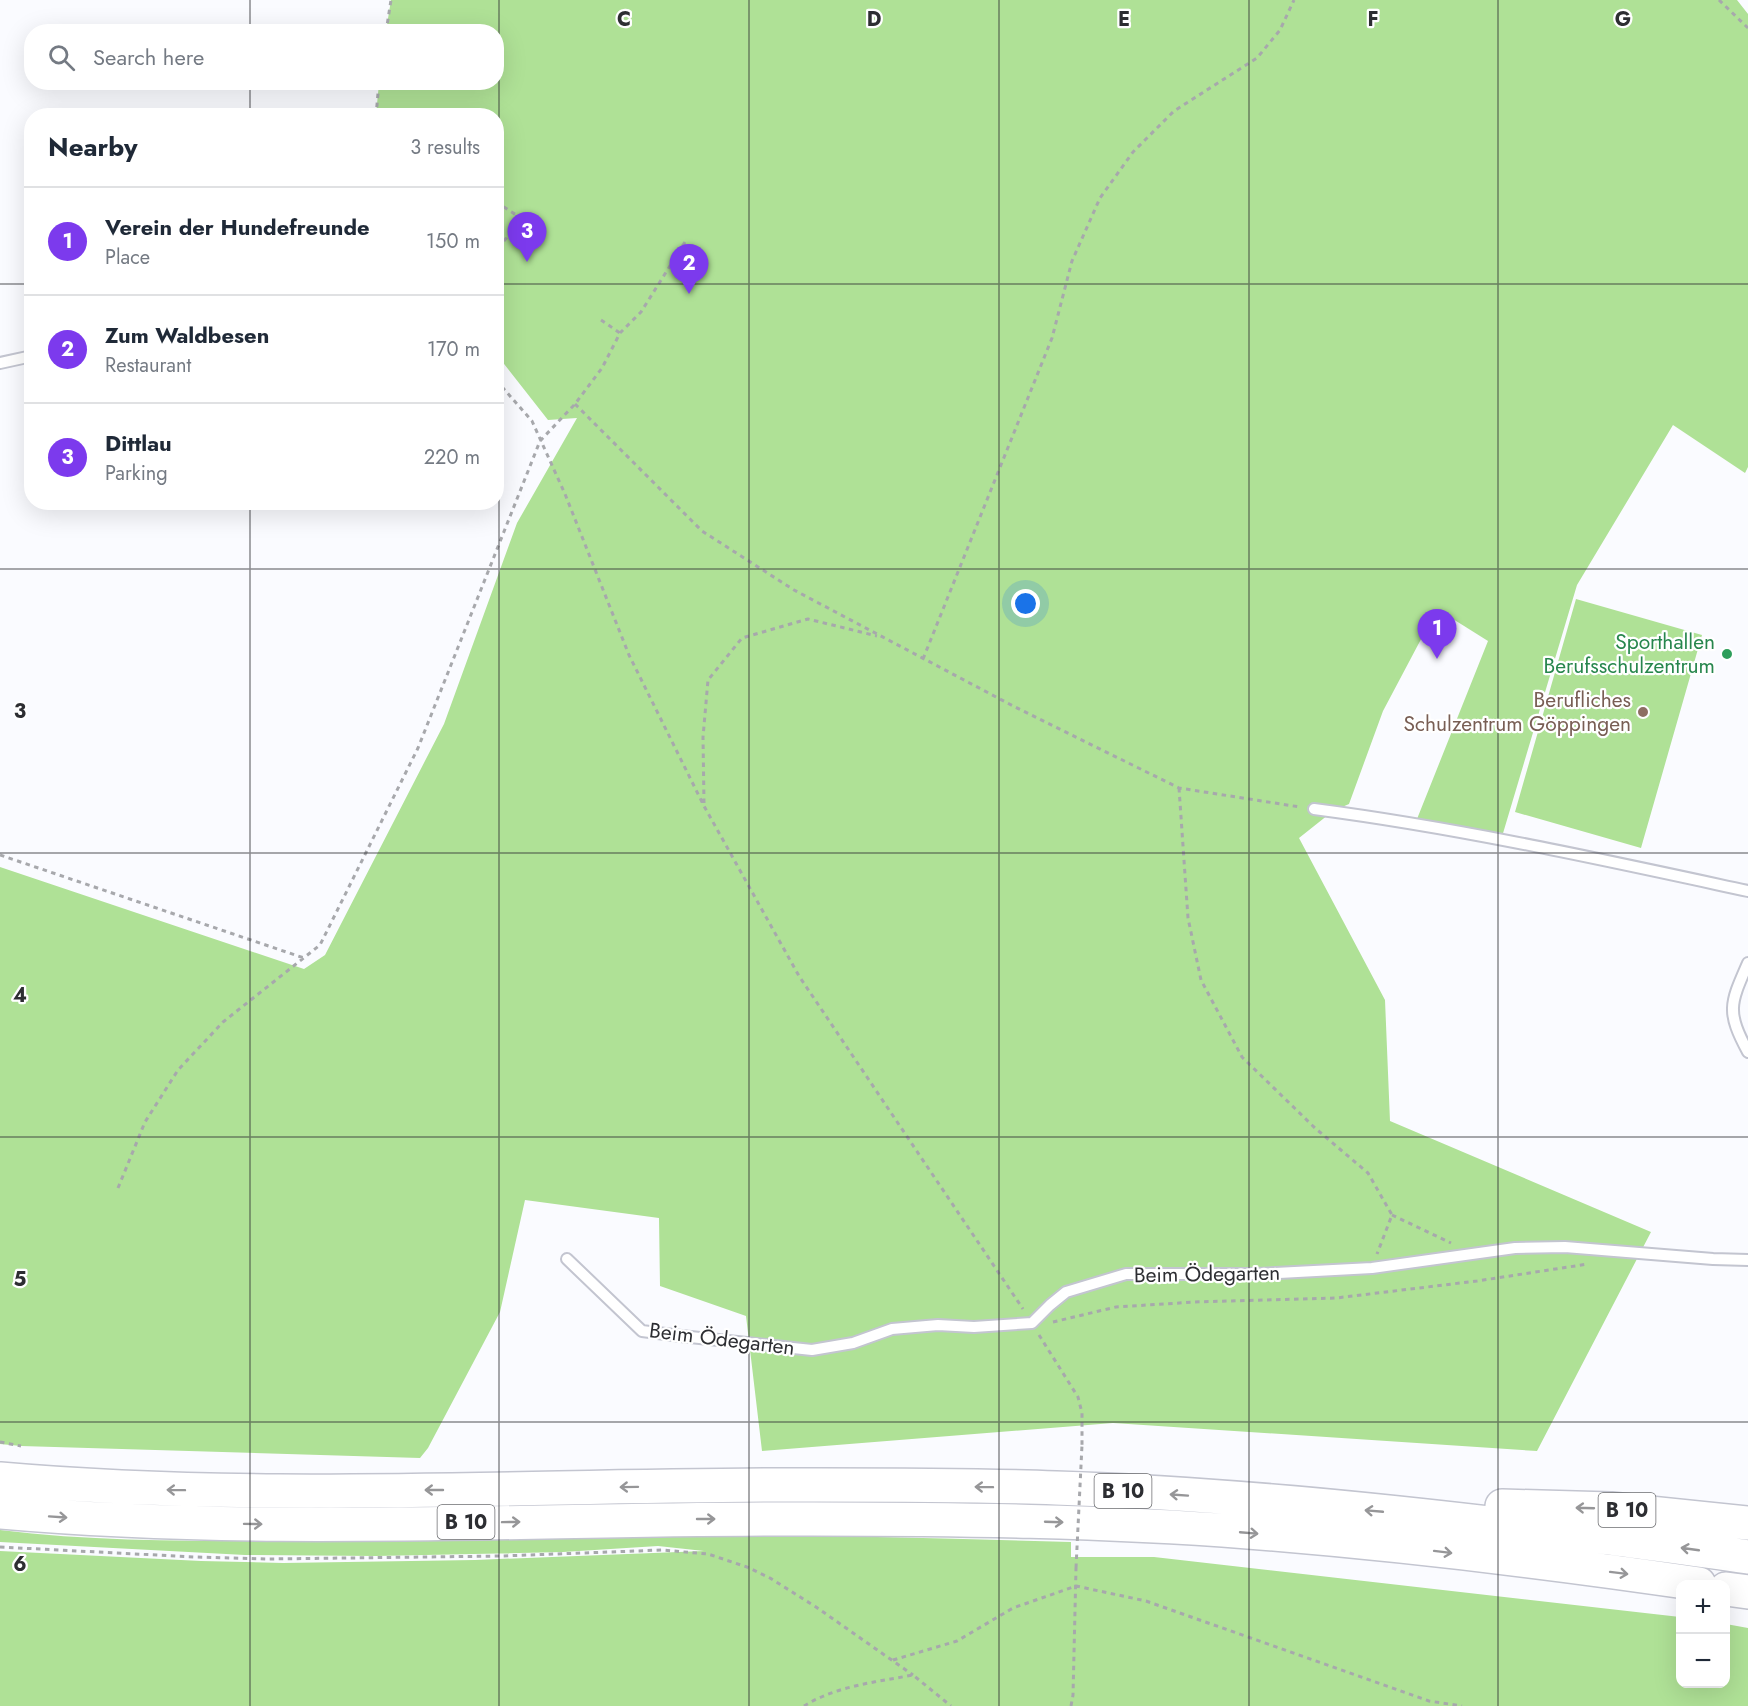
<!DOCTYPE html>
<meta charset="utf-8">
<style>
:root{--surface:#fff;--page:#f2f2f3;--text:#1f2937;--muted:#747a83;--line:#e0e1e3;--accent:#7c3aed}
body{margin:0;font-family:Jost,sans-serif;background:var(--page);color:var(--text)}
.controls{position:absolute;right:18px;bottom:18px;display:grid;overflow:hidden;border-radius:12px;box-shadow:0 6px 24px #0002}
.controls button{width:54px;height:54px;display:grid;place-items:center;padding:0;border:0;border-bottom:2px solid var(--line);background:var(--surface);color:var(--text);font:30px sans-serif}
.you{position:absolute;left:1026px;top:604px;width:21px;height:21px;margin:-15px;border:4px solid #fff;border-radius:50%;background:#1a73e8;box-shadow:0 0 0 9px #1a73e833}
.badge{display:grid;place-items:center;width:39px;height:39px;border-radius:50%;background:var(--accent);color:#fff;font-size:20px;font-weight:700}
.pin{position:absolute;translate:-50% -50px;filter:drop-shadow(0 2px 3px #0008)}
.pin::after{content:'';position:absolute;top:32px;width:21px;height:18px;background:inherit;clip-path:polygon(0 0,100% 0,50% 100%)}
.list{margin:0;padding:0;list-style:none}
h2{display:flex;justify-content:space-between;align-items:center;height:78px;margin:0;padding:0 24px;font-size:26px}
h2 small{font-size:20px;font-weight:400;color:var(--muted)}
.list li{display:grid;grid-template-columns:39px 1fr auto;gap:18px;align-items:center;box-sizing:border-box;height:108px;padding:0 24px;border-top:2px solid var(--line)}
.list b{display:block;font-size:22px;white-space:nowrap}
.list p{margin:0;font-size:20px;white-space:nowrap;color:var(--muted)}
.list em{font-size:20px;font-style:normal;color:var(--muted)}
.icon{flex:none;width:33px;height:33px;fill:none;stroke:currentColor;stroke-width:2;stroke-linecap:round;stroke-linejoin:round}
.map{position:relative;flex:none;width:1748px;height:1706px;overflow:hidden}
.search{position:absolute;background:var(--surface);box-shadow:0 6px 24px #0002;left:24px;top:24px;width:480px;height:66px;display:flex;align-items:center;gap:15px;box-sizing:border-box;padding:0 21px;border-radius:24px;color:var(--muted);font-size:22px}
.panel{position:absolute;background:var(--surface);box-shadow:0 6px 24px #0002;left:24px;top:108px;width:480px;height:402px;border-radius:24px}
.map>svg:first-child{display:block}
</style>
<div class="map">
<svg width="1748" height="1706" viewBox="0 0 1748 1706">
<rect width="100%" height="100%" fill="#fafbff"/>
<path fill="#afe196" d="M391,0H1737L1748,14V467L1745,473L1673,425L1577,585L1501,840L1415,824L1488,641L1437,609L1383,711L1349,804L1333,811L1299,838L1385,1000L1390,1121L1651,1232L1537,1451L1113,1423L762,1451L746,1316L660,1286L659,1218L525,1200L500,1312L428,1448L420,1458L21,1446L0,1444V867L304,969L325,955L444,724L517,523L577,418L548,420L497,355L496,116L376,115L379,83L496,82V32L386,31Z
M1576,599L1702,635L1641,848L1515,812Z
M0,1530C89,1541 179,1541 269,1541C389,1541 509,1539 629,1536C776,1533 924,1538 1071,1542V1557H1154L1680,1617V1684H1726V1624L1748,1628V1706H0V1551L201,1561L283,1563L475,1560L704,1551L658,1546L563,1552L376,1556L245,1555L0,1542Z"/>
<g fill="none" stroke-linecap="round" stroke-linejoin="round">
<g stroke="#c3c5d0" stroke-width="14">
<path id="lane" d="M0,363L32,356
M1314,809C1460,828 1604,860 1748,891
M1748,963C1730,1004 1726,1011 1748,1052
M567,1259L642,1331L681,1336L812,1350L853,1343L892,1329L938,1325L974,1327L1032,1323L1050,1305L1066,1292L1126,1274H1258L1372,1268L1515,1248L1565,1247L1713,1259L1748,1260"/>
</g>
<g stroke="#c3c5d0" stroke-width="36">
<path id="highway" d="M0,1479C272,1503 546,1484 818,1485C898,1485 977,1485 1056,1488C1215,1493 1373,1509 1530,1528C1603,1537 1676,1546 1748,1557
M1502,1506L1611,1509L1748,1523
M0,1512C270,1536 542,1518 812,1519C958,1519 1103,1521 1248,1532C1399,1544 1549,1562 1699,1584
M1726,1589L1748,1592"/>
</g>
<path stroke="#a7a8ac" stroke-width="3" stroke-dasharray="4.5 4.5" stroke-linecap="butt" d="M1719,0L1748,28
M386,32L391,0
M376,116L379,82
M496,202L521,218L496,252
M601,320L620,333
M496,380L532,421L565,494L629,655L704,806L799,976L1023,1309
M575,404L702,531L794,590L1015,707L1179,788L1300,807
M923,659L1052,338L1072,261L1100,198L1133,152L1174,111L1257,58L1280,30L1294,0
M1179,788L1188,918L1201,980L1242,1057L1315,1128L1368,1173L1392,1215L1377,1254
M704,803L703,737L708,680L742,638L808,619L877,636
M0,855L304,958
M118,1188L145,1122L178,1070L223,1022L320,945L418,748L540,441L575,404L602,368L620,333L641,312L685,242
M1392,1215L1451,1243
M1053,1322L1116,1307L1195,1302L1336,1298L1477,1281L1588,1264
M1039,1335L1078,1397L1082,1413V1445
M0,1442L21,1446
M0,1547L195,1557L268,1559L502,1556L662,1550L708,1554L747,1567L770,1578L816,1607L913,1675
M893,1660L957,1641L1013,1608L1076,1586L1146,1601L1429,1701L1462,1706
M804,1706C836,1686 876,1682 913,1675L951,1706
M1071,1706L1073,1695L1076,1568"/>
<use href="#lane" stroke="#fff" stroke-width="10"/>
<use href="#highway" stroke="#fff" stroke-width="33"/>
<path stroke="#a7a8ac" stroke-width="3" stroke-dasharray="4.5 4.5" stroke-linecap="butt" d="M1076,1568L1082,1445"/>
</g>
<defs><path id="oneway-shaft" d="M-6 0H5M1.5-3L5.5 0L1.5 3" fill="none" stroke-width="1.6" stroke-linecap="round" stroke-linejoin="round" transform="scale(1.5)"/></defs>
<g stroke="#969698">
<use href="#oneway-shaft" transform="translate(629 1487) rotate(179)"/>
<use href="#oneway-shaft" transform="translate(984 1487) rotate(-179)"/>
<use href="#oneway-shaft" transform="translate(176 1490) rotate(-179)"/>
<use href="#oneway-shaft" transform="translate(434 1490) rotate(180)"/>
<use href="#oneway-shaft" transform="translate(1179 1495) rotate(-176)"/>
<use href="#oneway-shaft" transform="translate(1585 1508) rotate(-178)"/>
<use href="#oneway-shaft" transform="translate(1374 1511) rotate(-175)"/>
<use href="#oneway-shaft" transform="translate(58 1517) rotate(4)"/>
<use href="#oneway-shaft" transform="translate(706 1519)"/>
<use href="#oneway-shaft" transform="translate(511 1522) rotate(-1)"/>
<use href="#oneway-shaft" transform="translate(1054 1522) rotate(2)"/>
<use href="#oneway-shaft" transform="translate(253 1524) rotate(1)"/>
<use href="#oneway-shaft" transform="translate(1249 1533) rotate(5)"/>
<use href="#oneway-shaft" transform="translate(1690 1549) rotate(-172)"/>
<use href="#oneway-shaft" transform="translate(1443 1552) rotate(7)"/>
<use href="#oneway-shaft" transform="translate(1619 1573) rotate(7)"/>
</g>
<path fill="none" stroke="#2d2e32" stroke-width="1.5" stroke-opacity="0.55" d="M250,0V32M499,0V1706M749,0V1706M999,0V1706M1249,0V1706M1498,0V1706M250,82V116M0,284H32M496,284H1748M250,502V1706M0,569H1748M0,853H1748M0,1137H1748M0,1422H1748"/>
<circle fill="#2e9e5b" stroke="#fff" stroke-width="2" cx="1727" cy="654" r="6"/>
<circle fill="#8d6e63" stroke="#fff" stroke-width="2" cx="1643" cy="712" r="6"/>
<g text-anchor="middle" stroke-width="4.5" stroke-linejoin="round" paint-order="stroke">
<g fill="#fff" stroke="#6c6d70" stroke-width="1.5">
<rect x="1094.5" y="1474" width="57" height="34" rx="4.5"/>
<rect x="1598.5" y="1493" width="57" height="34" rx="4.5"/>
<rect x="437.5" y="1505" width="57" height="34" rx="4.5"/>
</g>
<g font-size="20" font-weight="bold" fill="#2d2e32">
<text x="1123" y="1498">B 10</text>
<text x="1627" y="1517">B 10</text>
<text x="466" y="1529">B 10</text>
</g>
<g font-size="21" fill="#27864d" stroke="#fff" text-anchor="end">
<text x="1715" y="649">Sporthallen<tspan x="1715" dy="24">Berufsschulzentrum</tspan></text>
</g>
<g font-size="21" fill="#785e54" stroke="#fff" text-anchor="end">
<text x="1631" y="707">Berufliches<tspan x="1631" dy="24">Schulzentrum Göppingen</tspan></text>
</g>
<g font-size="21" fill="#2d2e32" stroke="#fff">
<text transform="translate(1207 1274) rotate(-1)" y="7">Beim Ödegarten</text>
<text transform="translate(722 1339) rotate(7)" y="7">Beim Ödegarten</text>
</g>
</g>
<g font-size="20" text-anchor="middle" font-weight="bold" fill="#2d2e32" stroke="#fff" stroke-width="4.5" stroke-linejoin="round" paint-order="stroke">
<text x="624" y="26">C</text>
<text x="874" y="26">D</text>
<text x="1124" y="26">E</text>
<text x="1373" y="26">F</text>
<text x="1623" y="26">G</text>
<text x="20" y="718">3</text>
<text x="20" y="1002">4</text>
<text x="20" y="1286">5</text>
<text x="20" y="1571">6</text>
</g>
</svg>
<div class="controls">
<button>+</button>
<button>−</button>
</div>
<div class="you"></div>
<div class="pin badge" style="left:1437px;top:659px">1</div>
<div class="pin badge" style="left:689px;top:294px">2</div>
<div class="pin badge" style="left:527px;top:262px">3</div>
<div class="search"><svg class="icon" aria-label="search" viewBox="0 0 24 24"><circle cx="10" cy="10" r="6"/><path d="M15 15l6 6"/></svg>Search here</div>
<section class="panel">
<h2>Nearby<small>3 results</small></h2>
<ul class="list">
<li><span class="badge">1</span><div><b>Verein der Hundefreunde</b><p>Place</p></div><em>150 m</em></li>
<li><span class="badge">2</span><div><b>Zum Waldbesen</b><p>Restaurant</p></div><em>170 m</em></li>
<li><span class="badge">3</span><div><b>Dittlau</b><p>Parking</p></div><em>220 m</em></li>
</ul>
</section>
</div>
